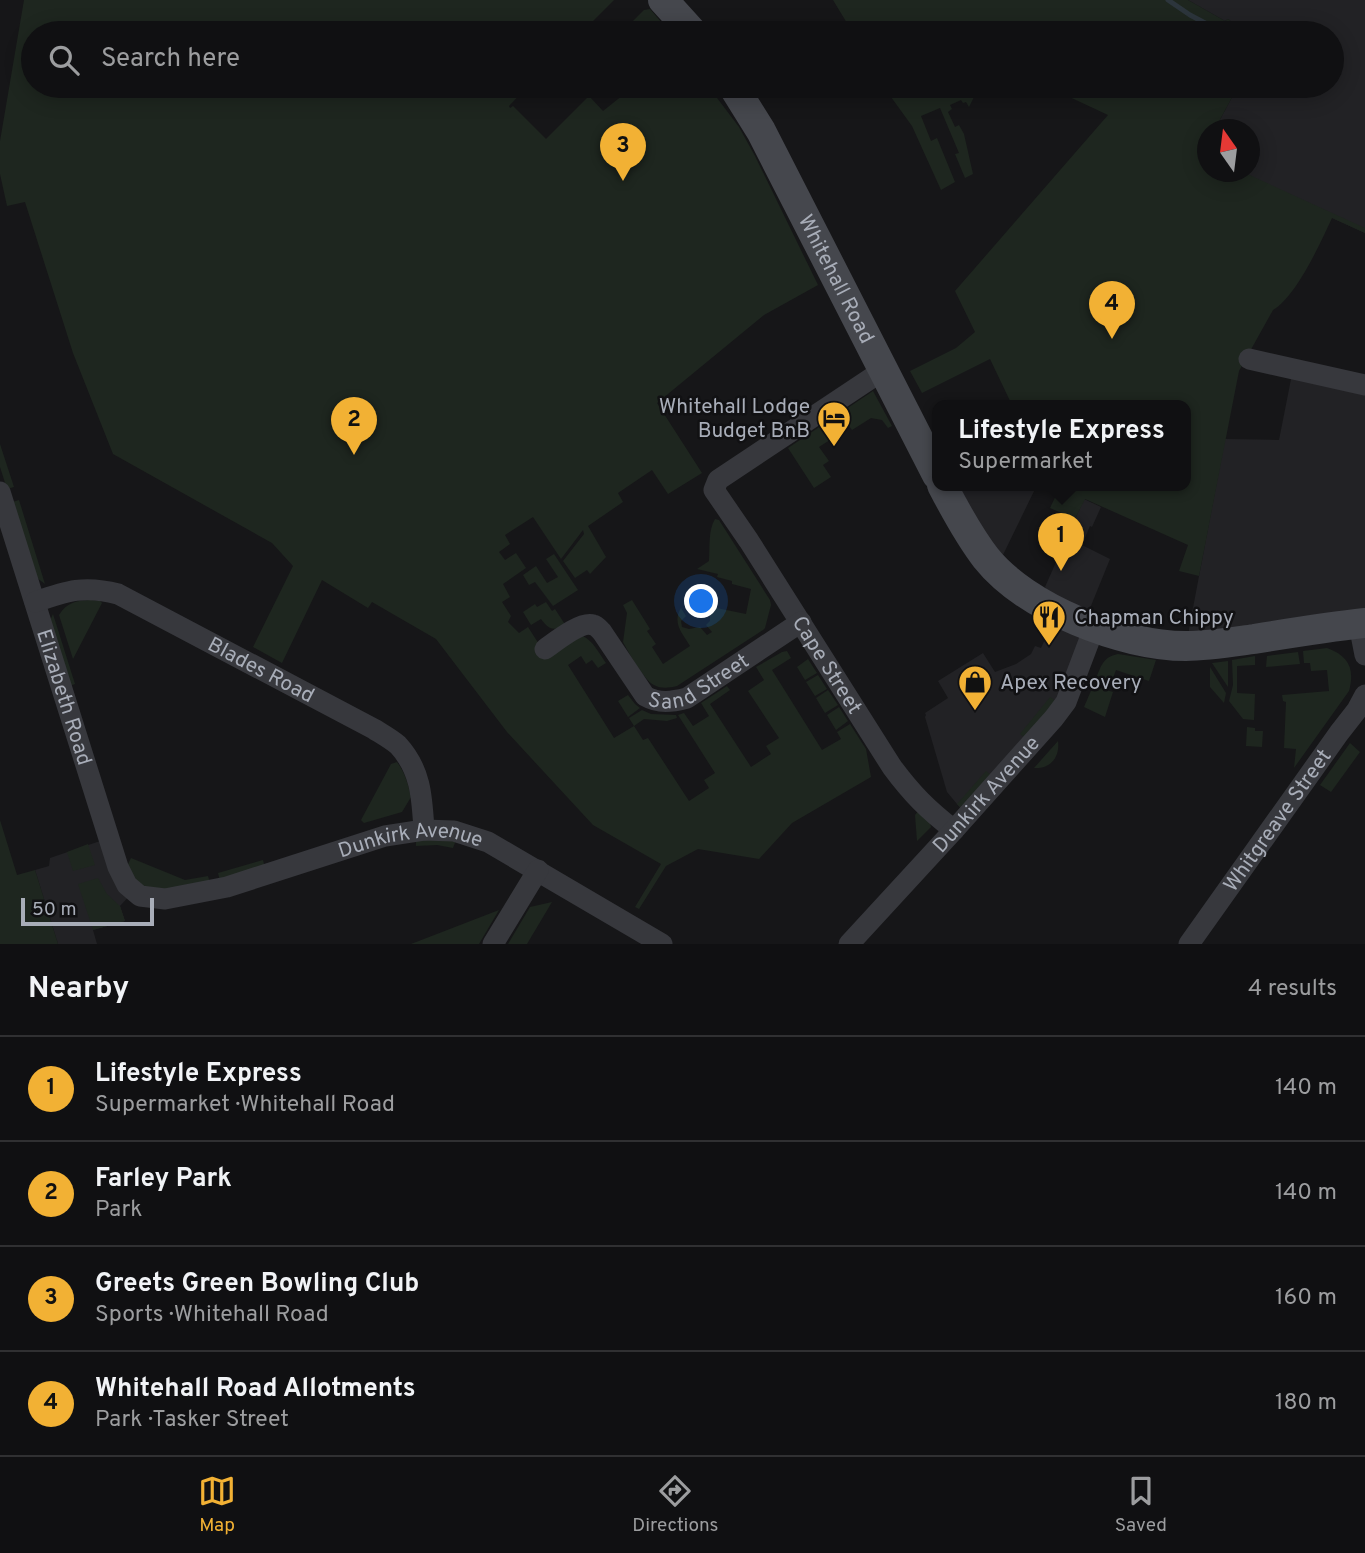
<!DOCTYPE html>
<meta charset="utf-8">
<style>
:root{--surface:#101012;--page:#19191b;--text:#f1f3f6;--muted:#9c9d9f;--line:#303032;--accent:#f2b134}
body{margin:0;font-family:Overpass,sans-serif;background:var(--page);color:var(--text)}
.compass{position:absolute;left:1197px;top:119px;width:63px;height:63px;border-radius:50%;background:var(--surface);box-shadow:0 4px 18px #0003;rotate:346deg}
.scale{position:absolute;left:21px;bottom:18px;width:133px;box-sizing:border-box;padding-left:7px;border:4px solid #a8adb8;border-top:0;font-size:19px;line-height:24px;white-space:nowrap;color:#a8adb8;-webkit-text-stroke:5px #111113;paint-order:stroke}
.you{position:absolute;left:702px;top:602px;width:24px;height:24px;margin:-18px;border:5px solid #fff;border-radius:50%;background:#1a73e8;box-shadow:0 0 0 10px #1a73e833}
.badge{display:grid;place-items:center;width:46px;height:46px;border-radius:50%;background:var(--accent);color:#111;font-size:23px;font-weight:700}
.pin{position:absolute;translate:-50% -58px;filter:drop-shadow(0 2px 4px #0008)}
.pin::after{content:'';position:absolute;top:37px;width:24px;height:21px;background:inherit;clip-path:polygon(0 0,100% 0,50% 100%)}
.popup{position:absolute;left:932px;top:400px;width:259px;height:91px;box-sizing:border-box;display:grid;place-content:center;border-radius:14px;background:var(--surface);filter:drop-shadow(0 2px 5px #0005);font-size:23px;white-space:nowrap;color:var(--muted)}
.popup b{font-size:26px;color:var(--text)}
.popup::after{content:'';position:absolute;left:50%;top:100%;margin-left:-14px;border:14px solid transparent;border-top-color:var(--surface)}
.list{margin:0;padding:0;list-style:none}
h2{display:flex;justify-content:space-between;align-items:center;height:91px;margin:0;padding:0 28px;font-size:30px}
h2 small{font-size:23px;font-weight:400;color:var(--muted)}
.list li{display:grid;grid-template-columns:46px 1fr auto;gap:21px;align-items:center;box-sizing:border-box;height:105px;padding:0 28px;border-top:2px solid var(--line)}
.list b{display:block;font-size:26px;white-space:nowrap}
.list p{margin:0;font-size:23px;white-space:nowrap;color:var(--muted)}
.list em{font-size:23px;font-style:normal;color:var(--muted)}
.icon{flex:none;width:38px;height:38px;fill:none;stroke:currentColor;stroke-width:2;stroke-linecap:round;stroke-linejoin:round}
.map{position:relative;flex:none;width:1365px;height:944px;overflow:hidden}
.search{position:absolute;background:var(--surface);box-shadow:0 4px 18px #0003;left:21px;right:21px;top:21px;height:77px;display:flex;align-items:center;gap:18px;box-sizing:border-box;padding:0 24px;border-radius:38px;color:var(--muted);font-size:26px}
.sheet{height:511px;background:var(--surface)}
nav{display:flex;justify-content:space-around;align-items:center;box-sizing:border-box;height:98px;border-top:2px solid var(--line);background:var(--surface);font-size:19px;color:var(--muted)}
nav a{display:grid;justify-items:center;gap:4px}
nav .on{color:var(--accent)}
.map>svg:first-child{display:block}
</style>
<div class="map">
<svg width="1365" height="944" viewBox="0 0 1365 944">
<rect width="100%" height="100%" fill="#161618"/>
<path fill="#222225" d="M1188,0H1365V233L1232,172H1250V130L1215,129L1238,86H1332V33H1245L1228,19L1225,21Z
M1293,369L1365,385V623L1189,646V629L1225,439L1279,440Z
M942,485H1037L1002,557Z
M1084,499L1101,507L1092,527L1090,526L1082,545L1110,559L1084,623L1066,702L967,816L947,792L925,717L926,715L925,713L948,698L938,681L983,653L995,672L1016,664L1031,654L1035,646L1041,648L1058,611L1045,587Z
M109,838L134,891L120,906L125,921L93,930L97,944H58L35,870L49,866L50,858Z"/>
<path fill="#1e261f" d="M24,0H614L581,33H33V86H528L509,106L510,108L513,106L546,139L599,86H603L590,97L603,111L623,95L615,86H708L739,127L755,156L818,285L764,315L657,403L702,473L668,494L652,470L618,493L623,502L588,526L606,557L590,574L587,570L575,578L563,561L584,534L583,530L561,559L533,517L505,535L510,544L499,552L505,560L516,553L526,568L503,584L510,597L502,602L511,616L508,622L519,633L528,627L546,655L583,636C593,641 599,653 606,663L598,668L592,660L586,664L581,656L568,665L614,738L634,726L629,718L642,710L651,714L676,715L677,718L667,721L644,719L634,726L643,740L648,738L689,801L709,788L704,780L715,773L678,715L684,713L693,726L709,716L701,703L727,686L730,690L710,704L751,767L771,754L766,746L779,738L748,691L764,680L756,667L782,652L787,651L791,658L772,670L822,750L841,739L837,732L850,724L866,749L871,777L792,823L759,859L698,849L666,866L639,909L635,907L661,864L593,825L507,732L436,639L372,602L368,608L322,580L282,663L253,647L293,566L272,543L113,454L73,353L25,202L7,206L0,174V141Z
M833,0H1188L1225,21L1228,19L1245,33H853Z
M650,9L662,23L654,31L653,30L648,33H634L628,26L644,10Z
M883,86H989L975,95L969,107L966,102L963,103L961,100L950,105L952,109L948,112L955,127L959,125L964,134L973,174L965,178L955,154L959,153L940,108L921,116L931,141L937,138L955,182L941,190L912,126Z
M1046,86H1238L1215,129L1208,130L1207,144L1206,147L1207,148L1208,172H1243L1365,228V233L1332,218C1321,242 1296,297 1273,310L1239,371L1199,576L1179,571L1188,545L1085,499L1075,519L1050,508L1061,485H1185V405H1012L990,359L922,393L910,371L956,348L975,332L955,291L1108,115Z
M873,391L892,426L888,428L882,420L871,418L852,430L846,422L833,430L836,436L819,447L829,461L823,465L831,477L814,488L788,448Z
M0,444L14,487L7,489L0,467Z
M19,500L45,584L33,575L12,502Z
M715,519L719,520L770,600L771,605L765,628L763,630L677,686C669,688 661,689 654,685C643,679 629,653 623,642L627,613L623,605L632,600L650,629L647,631L656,644L652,647L663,664L690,646C682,633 672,623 681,608L686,616L681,621L682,627L689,629L700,627L707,635L712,632L706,625L710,621V616L704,613L691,614L685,605L697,604L746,614L751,589L732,584V581L717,577L718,574L697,569L709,561C710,548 708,530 715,519Z
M554,554L578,590L553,606L535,582L529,585L523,575L536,566L547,583L558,577L546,559Z
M91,600L100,601L102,603L73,659L59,615C66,603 77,600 91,600Z
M546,602L552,611L555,609L566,626C553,630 550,631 541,619L531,625L523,612L535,604L537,607Z
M53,614L75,684L69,686L49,623Z
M1327,648C1349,656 1355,669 1349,691L1294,768L1296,749L1284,748L1286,702L1283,701L1282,695L1329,691L1327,670L1311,671L1310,663H1304L1303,651Z
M1298,652L1300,664L1266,667L1267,656Z
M1118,654L1156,660L1149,681L1116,670L1110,686L1095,681C1101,667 1102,657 1118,654Z
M1255,656V665L1237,666V693L1255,694L1254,720L1243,719L1229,701L1233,685L1232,660Z
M808,659L817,673L805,680L797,667Z
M1228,661V687L1212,663Z
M1210,667L1226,693L1224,703L1210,687Z
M818,675L827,689L815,696L806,682Z
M1093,686L1113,692L1105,717L1084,707Z
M828,690L838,705L825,713L816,698Z
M628,695L635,704L640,708L628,717L618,701Z
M1050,697L1058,702L1026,739L1020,734Z
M839,707L848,721L836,730L827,715Z
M1247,727L1255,728V731H1263L1262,747L1246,746Z
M1058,741C1060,757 1051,769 1034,768Z
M1350,743L1360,752L1331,792L1320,785Z
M397,762C405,773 408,783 411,797L402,812L364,823L361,820L391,764Z
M986,771L991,775L966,803L960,807L957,804Z
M919,810L929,820L931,827L917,841L915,815Z
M0,820L17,875L35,870L58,944H0Z
M416,839L456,840L453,848L437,845L416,846Z
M88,844L95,865L73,871L67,852Z
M131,858L185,880L208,876L210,883L158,892L137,884L126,868Z
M263,860L265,868L220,881L218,873Z
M98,878L107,894L120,906L125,921L93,930L78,884Z
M552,902L527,944H508L530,907Z
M499,910L479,944H411Z"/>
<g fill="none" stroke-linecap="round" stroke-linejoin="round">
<path stroke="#2c353c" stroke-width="5" d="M1168,0L1190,15L1224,33"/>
<g stroke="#37383d" stroke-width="21">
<path d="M1249,359L1365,385"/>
<path id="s1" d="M882,371L718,480L714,490L749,541L892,767C912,794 928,810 954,830"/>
<path id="s2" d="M0,492L118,867L127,885L140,896L165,899L227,887L385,836L424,830L454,831L488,842L662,944"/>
<path id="s3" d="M35,602C67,591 84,585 118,594L374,729C382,734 391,739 398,745C421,770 422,797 424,830"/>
<path d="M1359,624L1365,655"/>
<path id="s4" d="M545,649C555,642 581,621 593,625C597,626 599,629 602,632L645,696C659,704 672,702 687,698L801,622"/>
<path d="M493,944L538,870"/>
<path id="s5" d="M849,944L954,830L1054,718L1066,702L1094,628"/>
<path id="s6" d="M1189,944L1339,733L1357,710L1365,695"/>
</g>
<g stroke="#45474d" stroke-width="30">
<path d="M663,0L693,33"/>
<path id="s7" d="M733,86L761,131L937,475"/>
<path d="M942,485C955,510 969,536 986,558C1026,608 1122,646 1186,646C1208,646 1232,642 1254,639C1291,633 1328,627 1365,623"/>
</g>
</g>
<defs>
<g id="hotel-pin" transform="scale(1.75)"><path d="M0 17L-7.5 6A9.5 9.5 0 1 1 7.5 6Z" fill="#f2b134" stroke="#111113"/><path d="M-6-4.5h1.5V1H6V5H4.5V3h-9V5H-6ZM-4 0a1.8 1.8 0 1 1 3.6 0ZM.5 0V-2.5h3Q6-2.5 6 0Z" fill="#111"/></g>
<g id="restaurant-pin" transform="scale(1.75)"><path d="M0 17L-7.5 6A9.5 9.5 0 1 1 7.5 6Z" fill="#f2b134" stroke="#111113"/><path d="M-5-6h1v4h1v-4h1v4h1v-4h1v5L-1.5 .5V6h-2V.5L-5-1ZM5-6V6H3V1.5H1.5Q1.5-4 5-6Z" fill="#111"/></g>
<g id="shop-pin" transform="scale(1.75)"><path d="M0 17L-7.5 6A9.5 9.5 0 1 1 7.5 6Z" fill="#f2b134" stroke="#111113"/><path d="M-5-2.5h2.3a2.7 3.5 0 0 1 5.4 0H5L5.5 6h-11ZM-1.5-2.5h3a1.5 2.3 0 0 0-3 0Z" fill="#111"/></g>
</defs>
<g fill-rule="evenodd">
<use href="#hotel-pin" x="834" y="418"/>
<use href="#restaurant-pin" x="1049" y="617"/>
<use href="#shop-pin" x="975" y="682"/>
</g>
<g text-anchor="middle" stroke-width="5" stroke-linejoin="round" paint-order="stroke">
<g font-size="21" fill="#a8adb8" stroke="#111113">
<text dy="7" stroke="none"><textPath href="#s7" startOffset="219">Whitehall Road</textPath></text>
<text dy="7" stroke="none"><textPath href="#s1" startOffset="416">Cape Street</textPath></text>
<text dy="7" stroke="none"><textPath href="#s3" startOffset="247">Blades Road</textPath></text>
<text dy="7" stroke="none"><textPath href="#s4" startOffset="203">Sand Street</textPath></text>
<text dy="7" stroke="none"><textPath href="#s2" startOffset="215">Elizabeth Road</textPath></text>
<text dy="7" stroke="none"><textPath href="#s5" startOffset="203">Dunkirk Avenue</textPath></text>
<text dy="7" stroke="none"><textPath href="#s6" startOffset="152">Whitgreave Street</textPath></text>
<text dy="7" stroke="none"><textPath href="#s2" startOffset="710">Dunkirk Avenue</textPath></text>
</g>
<g font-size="21" fill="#a8adb8" stroke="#111113" text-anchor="start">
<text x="810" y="413" text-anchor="end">Whitehall Lodge<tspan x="810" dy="24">Budget BnB</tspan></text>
<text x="1074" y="624">Chapman Chippy</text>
<text x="1000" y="689">Apex Recovery</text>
</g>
</g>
</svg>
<svg class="compass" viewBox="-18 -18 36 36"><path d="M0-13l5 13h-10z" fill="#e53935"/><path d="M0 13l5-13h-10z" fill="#9c9d9f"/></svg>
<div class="scale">50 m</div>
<div class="you"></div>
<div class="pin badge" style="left:1061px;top:571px">1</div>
<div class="popup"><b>Lifestyle Express</b>Supermarket</div>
<div class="pin badge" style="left:354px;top:455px">2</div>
<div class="pin badge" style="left:623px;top:181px">3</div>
<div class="pin badge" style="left:1112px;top:339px">4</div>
<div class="search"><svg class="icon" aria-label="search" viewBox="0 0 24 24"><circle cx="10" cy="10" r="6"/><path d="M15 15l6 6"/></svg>Search here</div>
</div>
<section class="sheet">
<h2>Nearby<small>4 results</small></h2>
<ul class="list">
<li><span class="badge">1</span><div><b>Lifestyle Express</b><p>Supermarket · Whitehall Road</p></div><em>140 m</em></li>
<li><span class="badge">2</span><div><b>Farley Park</b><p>Park</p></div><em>140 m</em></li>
<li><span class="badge">3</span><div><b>Greets Green Bowling Club</b><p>Sports · Whitehall Road</p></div><em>160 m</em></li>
<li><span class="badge">4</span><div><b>Whitehall Road Allotments</b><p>Park · Tasker Street</p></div><em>180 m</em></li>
</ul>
</section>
<nav>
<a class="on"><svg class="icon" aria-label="map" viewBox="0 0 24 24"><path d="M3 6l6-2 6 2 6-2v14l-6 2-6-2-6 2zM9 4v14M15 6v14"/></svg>Map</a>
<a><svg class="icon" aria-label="directions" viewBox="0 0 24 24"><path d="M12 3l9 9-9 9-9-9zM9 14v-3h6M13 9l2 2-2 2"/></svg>Directions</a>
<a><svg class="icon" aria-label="saved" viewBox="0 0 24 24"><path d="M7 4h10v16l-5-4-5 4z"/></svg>Saved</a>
</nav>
